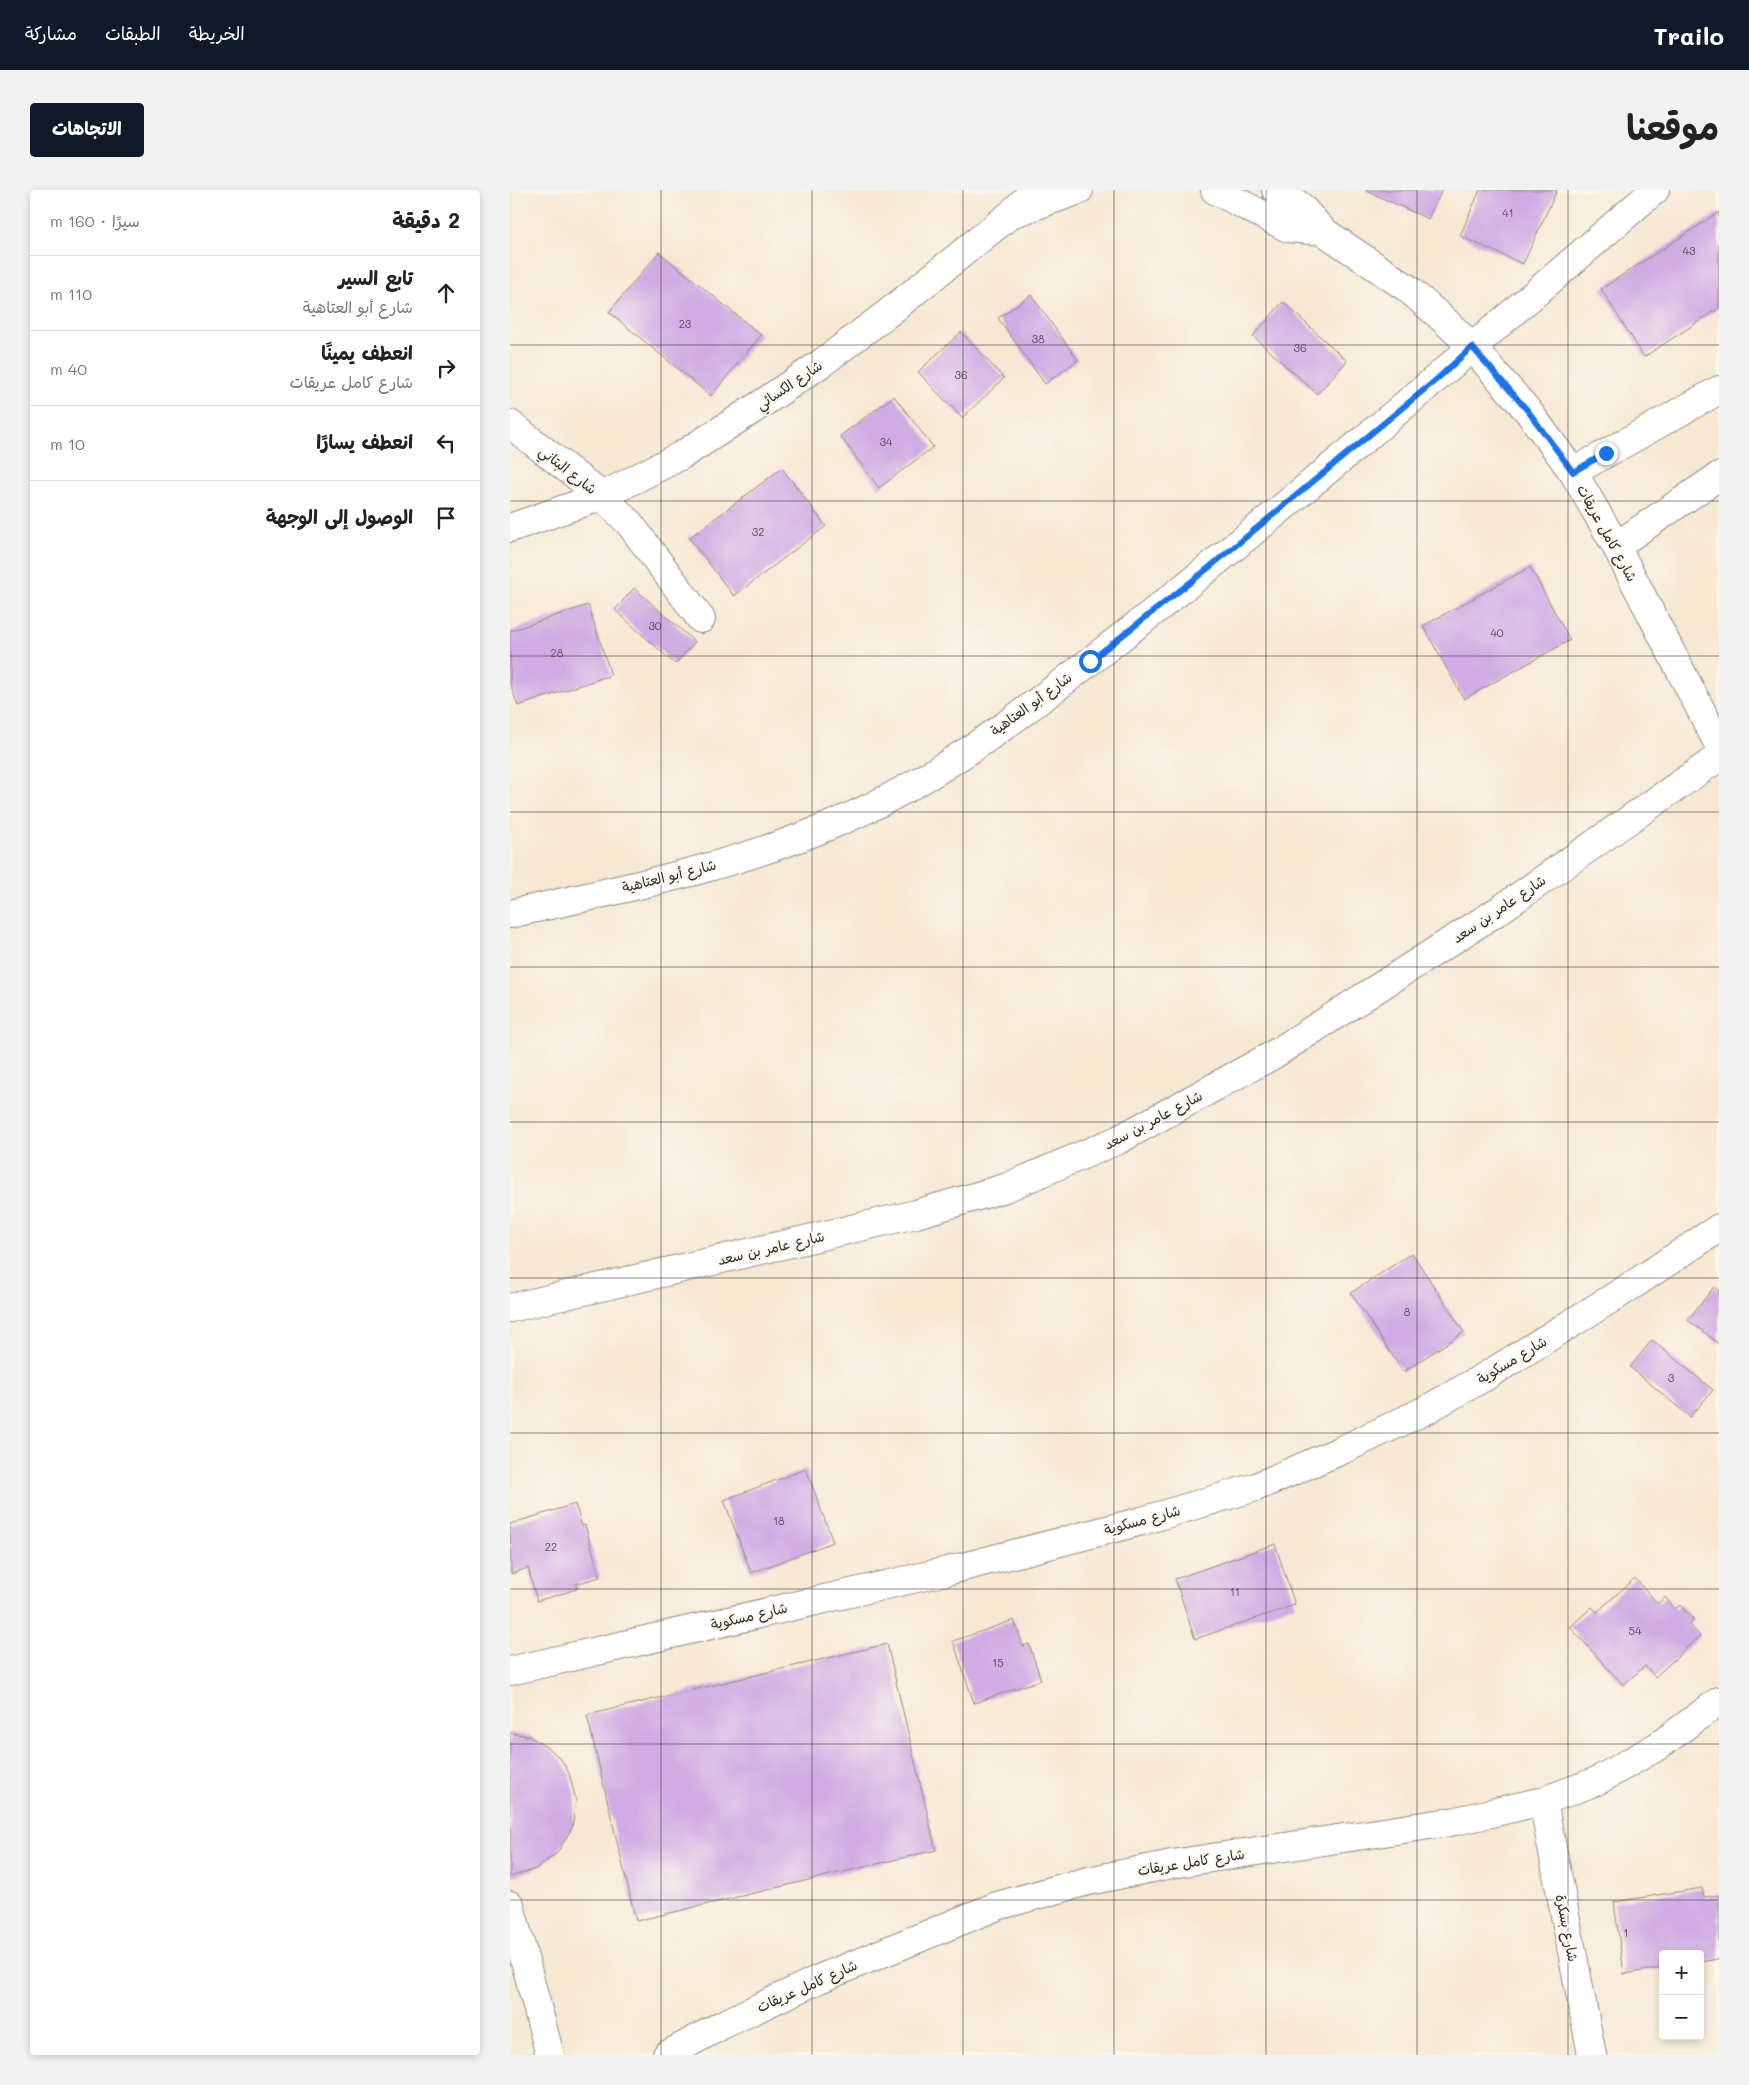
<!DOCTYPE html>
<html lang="ar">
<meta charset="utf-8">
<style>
:root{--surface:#fff;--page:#f2f2f2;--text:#222;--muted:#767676;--line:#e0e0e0;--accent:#111827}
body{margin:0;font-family:Mali,"Playpen Sans Arabic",sans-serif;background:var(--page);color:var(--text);direction:rtl}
.controls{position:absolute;right:15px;bottom:15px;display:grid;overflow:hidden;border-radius:5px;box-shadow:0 2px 8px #0003}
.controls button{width:45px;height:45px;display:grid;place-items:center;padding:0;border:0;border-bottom:1px solid var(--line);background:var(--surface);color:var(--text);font:25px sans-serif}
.stop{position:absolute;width:15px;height:15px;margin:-11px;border:4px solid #1a73e8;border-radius:50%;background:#fff}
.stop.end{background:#1a73e8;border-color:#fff;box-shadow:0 1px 5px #0008}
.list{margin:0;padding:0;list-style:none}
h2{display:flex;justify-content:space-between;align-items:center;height:65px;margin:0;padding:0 20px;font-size:21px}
h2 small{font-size:16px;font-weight:400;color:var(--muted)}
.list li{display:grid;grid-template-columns:32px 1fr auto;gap:15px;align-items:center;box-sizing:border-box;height:75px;padding:0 20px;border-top:1px solid var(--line)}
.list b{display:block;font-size:19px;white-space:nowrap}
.list p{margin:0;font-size:16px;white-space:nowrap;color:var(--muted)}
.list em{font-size:16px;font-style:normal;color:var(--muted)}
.icon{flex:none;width:28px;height:28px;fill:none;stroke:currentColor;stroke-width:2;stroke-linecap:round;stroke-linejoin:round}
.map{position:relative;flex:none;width:1209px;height:1865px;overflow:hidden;direction:ltr;border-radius:5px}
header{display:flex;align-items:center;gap:30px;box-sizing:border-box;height:70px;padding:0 25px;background:var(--accent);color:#fff}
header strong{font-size:24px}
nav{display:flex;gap:28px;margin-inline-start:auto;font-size:18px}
.intro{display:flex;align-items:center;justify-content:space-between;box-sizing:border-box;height:120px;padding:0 30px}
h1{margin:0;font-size:35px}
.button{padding:12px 22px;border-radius:5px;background:var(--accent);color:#fff;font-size:18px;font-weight:700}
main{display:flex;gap:30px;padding:0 30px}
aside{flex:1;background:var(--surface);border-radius:5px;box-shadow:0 2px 8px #0003}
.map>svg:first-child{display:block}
</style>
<header>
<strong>Trailo</strong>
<nav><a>الخريطة</a><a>الطبقات</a><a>مشاركة</a></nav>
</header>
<div class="intro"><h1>موقعنا</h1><a class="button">الاتجاهات</a></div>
<main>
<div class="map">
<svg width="1209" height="1865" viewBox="0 0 1209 1865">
<rect width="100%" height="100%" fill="#fbf7ec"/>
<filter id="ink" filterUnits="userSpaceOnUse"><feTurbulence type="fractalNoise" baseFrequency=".02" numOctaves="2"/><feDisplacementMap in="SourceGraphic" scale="10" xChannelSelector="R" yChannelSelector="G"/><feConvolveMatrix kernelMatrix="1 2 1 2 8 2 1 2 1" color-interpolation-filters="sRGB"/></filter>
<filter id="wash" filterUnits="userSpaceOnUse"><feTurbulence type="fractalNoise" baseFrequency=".0096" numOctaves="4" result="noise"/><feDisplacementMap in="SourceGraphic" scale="20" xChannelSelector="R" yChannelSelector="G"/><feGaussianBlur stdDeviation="1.12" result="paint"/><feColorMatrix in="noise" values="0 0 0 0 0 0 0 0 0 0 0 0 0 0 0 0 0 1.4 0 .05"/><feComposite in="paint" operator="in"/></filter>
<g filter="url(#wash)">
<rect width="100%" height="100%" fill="#f7e8d4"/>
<g id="blocks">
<path fill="#d0abe4" d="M855,0H932L918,29Z
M970,0H1047L1013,74L950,46Z
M1209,22V118L1134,167L1091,99Z
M149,62L251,145L201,206L99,122Z
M521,105L568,170L535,194L488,128Z
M773,112L837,171L807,204L743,146Z
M451,142L494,188L452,228L408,182Z
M384,206L423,257L369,298L330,246Z
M272,278L316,336L224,406L179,348Z
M1020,377L1060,450L954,509L913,436Z
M124,398L185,452L165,474L105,420Z
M78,415L101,485L8,516L0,493V441Z
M902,1063L954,1142L893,1182L841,1103Z
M1204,1097L1209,1101V1154L1178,1130Z
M1142,1150L1203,1200L1180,1227L1120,1177Z
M296,1279L323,1352L241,1383L214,1310Z
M65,1314L72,1336L75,1335L90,1387L66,1394L67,1399L27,1411L18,1378L1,1384L0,1334Z
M765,1354L785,1415L685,1449L665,1389Z
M1125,1388L1148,1414L1155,1407L1165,1419L1170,1415L1184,1430L1179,1434L1190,1446L1145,1487L1135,1476L1113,1495L1060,1437L1082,1417L1087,1422Z
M504,1430L513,1456L519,1454L531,1490L464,1513L443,1451Z
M377,1454L426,1660L126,1731L77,1525Z
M0,1543L19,1546L41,1560L52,1571L59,1583L66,1611L62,1638L47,1663L26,1679L0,1687Z
M1192,1698L1194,1707L1209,1705V1769L1190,1772V1764H1153V1778L1114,1784L1104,1712Z"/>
</g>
</g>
<g filter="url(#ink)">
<use href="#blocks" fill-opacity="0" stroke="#918a80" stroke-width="1"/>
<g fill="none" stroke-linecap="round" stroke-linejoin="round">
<g stroke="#918a80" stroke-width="30">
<path id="minor" d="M705,0L778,38L813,41
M766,0L790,16L813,41L897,98L933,129L962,157L1018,221L1063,282L1106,356L1209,555
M507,22L569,0
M0,234L92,306L120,334L191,429
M1063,282L1209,200
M0,338L92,306L172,265L250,215L313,172L378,123L501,24L525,0
M1106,356L1209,286
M0,724C110,699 222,678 326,633C443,584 543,500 642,423C814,287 979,143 1145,0
M0,1118L406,1024L495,998L608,950L763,865L988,721L1209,567
M0,1481L437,1381L632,1331L746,1297L832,1260L916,1220L976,1186L1112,1102L1209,1038
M1033,1611L1082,1865
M0,1715L40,1865
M157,1865L212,1835L309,1789L487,1716L578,1691L662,1674L946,1631L1033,1611L1087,1591L1148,1556L1209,1511"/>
</g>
<use href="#minor" stroke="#fff" stroke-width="28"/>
</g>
</g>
<g fill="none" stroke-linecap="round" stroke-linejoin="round" filter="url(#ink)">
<path stroke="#1a73e8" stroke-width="6" d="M580,471L696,380L926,190L962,157L1018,221L1063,282L1096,263"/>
</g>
<path fill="none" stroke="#2b2b2b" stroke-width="1" stroke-opacity="0.55" d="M151,0V1865M302,0V1865M453,0V1865M604,0V1865M756,0V1865M907,0V1865M1058,0V1865M0,155H1209M0,311H1209M0,466H1209M0,622H1209M0,777H1209M0,932H1209M0,1088H1209M0,1243H1209M0,1399H1209M0,1554H1209M0,1710H1209"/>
<g text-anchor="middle" stroke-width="4" stroke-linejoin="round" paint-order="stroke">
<g font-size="11" fill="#544b59">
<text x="998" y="27">41</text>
<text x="1179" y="65">43</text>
<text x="175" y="138">23</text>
<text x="528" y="153">38</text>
<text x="790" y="162">36</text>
<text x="451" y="189">36</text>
<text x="376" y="256">34</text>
<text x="248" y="346">32</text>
<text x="145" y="440">30</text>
<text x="987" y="447">40</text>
<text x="47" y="467">28</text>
<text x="897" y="1126">8</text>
<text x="1161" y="1192">3</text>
<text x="269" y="1335">18</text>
<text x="41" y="1361">22</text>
<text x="725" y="1406">11</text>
<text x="1125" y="1445">54</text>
<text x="488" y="1477">15</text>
<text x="1116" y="1747">1</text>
</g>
<g font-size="14" fill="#2b2b2b" stroke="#fbf7ec">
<text transform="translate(279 195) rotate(-34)" y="5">شارع الكسائي</text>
<text transform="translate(58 280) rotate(38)" y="5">شارع البتاني</text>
<text transform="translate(1097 343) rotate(61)" y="5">شارع كامل عريقات</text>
<text transform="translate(521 514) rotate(-36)" y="5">شارع أبو العتاهية</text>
<text transform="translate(159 686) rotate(-14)" y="5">شارع أبو العتاهية</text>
<text transform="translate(989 719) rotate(-34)" y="5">شارع عامر بن سعد</text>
<text transform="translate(643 930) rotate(-28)" y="5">شارع عامر بن سعد</text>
<text transform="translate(261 1058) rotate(-13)" y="5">شارع عامر بن سعد</text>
<text transform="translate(1002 1170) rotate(-31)" y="5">شارع مسكوية</text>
<text transform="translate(632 1330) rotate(-15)" y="5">شارع مسكوية</text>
<text transform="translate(239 1426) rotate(-13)" y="5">شارع مسكوية</text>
<text transform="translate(681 1672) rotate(-9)" y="5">شارع كامل عريقات</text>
<text transform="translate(1057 1738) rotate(79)" y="5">شارع بسكرة</text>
<text transform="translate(297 1796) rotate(-24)" y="5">شارع كامل عريقات</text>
</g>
</g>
</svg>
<div class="controls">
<button>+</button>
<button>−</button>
</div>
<div class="stop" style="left:580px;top:471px"></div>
<div class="stop end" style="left:1096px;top:263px"></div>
</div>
<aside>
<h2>2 دقيقة<small>سيرًا · 160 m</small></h2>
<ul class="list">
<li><svg class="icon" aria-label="ahead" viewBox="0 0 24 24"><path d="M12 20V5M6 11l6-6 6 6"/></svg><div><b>تابع السير</b><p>شارع أبو العتاهية</p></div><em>110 m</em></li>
<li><svg class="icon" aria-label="right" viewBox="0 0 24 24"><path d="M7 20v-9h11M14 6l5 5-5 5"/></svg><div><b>انعطف يمينًا</b><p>شارع كامل عريقات</p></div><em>40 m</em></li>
<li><svg class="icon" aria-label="left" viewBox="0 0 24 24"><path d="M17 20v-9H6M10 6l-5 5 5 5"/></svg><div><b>انعطف يسارًا</b></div><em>10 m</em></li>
<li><svg class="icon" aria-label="arrive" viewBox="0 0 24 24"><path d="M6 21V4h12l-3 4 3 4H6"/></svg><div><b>الوصول إلى الوجهة</b></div></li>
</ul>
</aside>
</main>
